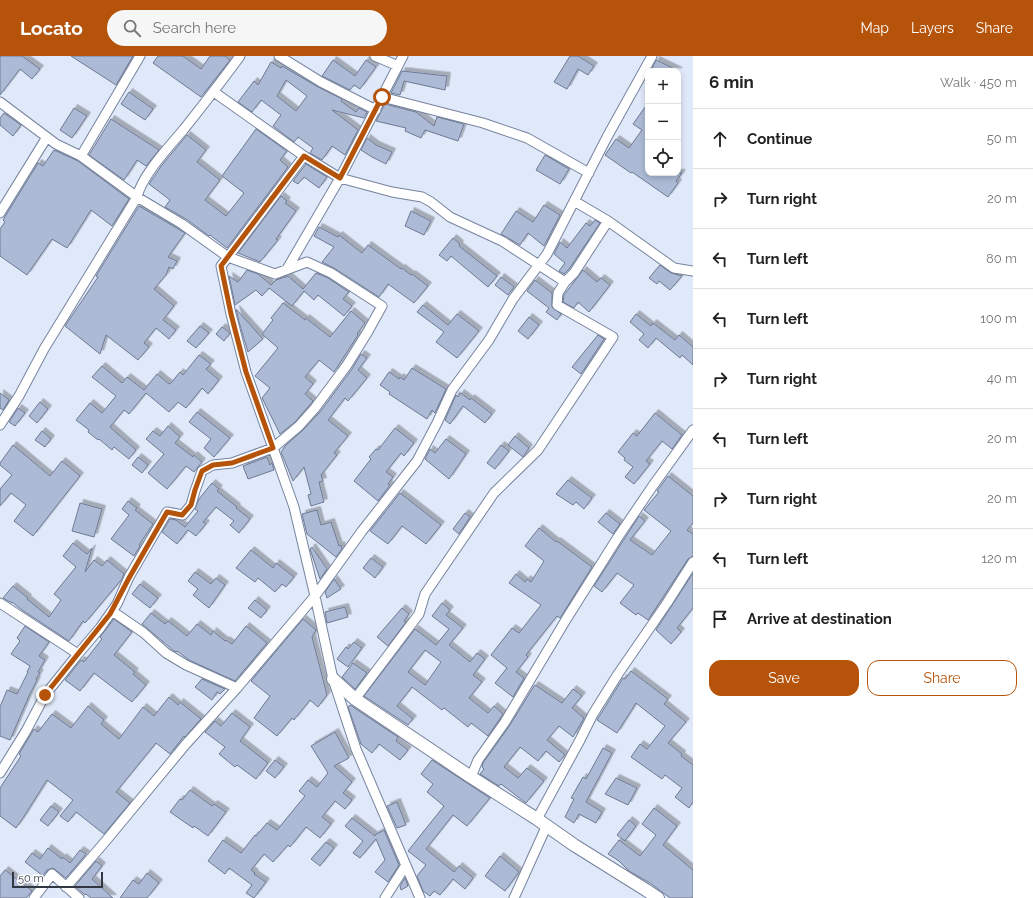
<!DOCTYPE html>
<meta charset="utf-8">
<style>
:root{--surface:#fff;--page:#f6f6f6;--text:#222;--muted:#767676;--line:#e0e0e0;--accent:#b45309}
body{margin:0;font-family:Raleway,sans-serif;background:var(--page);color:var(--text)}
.controls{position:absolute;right:12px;top:12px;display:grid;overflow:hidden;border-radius:8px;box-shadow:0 2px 6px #0003}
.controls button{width:36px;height:36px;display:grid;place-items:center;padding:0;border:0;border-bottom:1px solid var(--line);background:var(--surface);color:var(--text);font:20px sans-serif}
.scale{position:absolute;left:12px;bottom:10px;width:91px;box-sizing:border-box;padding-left:4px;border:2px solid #313641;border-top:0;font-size:11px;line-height:14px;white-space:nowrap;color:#313641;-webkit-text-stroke:3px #fff;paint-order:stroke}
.stop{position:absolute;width:12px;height:12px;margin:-9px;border:3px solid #b45309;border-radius:50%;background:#fff}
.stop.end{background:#b45309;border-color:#fff;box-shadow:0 1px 4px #0008}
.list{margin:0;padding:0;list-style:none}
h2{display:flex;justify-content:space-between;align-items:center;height:52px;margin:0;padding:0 16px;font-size:17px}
h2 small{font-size:13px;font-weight:400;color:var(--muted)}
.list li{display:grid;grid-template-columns:26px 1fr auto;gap:12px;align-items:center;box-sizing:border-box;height:60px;padding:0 16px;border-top:1px solid var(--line)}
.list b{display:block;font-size:15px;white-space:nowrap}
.list em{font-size:13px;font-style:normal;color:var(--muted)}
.actions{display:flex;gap:8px;padding:12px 16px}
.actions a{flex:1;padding:9px 0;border:1px solid var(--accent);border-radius:12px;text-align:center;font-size:14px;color:var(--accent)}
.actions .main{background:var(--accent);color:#fff}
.icon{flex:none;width:22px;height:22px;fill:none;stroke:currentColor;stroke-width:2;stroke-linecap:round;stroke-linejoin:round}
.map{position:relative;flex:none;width:693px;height:842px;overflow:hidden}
header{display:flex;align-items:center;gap:24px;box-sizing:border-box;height:56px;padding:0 20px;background:var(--accent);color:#fff}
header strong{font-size:19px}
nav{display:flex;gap:22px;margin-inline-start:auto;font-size:14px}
.search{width:280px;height:36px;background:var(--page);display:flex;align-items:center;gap:10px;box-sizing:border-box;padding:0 14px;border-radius:22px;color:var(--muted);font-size:15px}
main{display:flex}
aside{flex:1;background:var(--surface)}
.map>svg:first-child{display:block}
</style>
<header>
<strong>Locato</strong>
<div class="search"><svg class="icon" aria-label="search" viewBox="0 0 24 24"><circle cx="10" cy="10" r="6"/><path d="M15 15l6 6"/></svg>Search here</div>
<nav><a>Map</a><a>Layers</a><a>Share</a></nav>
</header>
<main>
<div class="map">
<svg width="693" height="842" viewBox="0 0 693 842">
<defs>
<filter id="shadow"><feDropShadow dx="3.5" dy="-3.5" stdDeviation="0" flood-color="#0004"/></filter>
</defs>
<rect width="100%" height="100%" fill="#e0e9fa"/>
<path fill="#adbad6" stroke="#6e7a93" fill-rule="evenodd" filter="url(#shadow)" d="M0,0H22L40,13L32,23L20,13L0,39Z
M71,0H133L116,29Z
M158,0H183L201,13L210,0H225L230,4L201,41L153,7Z
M570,0H578L594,10L588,19L578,13L567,33L554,26Z
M333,4L355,20L366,4L376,11L360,33L354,29L350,34L322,20Z
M656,4L679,15H651Z
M271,6L281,12L282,10L318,31L342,43L341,45L356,56L359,52L367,56L364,62L332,54L358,74L345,99L332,90L322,104L310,97L313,92L298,81L294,86L273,70L281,59L261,44L252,56L238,46L254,25L258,29ZM286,24L307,40L296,55L277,40Z
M402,15L447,20L445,34L404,25L400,39L391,37Z
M129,36L153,53L145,64L121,48Z
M648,47V117H682L676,125L678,127L668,141L632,116L631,117L605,99L616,83L629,92L642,74L633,68Z
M385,48L416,56L434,70L437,61L464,68L458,85L425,74L421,82L405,75L406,72L376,65Z
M74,52L87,60L72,82L60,74Z
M4,57L21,69L13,80L0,69V62Z
M111,63L159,94L146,110L137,104L124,124L89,99Z
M256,73L287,95L280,104L288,111L227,192L210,179L209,180L186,163L165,151L170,144L149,128L162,109L187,79L206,94L197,106L220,124L205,144L226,160L244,137L222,120Z
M367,82L376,89L392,96L386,108L372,101L361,94Z
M54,94L78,105L129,143L112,170L91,154L67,192L52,183L27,219L0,200V173L5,166L3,164L38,107L43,110Z
M545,99L569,113L560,128L536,114Z
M306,108L327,121L319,132L304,121L298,128L293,125Z
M281,140L287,145L285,147L296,155L276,183L278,184L260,206L238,197Z
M544,149L560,159L544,190L528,177L520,189L501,178L516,155L533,166Z
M139,150L185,177L168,201L177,205L173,213L169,211L166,219L154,233L174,250L163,264L176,274L169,283L156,272L144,287L149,291L138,304L106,279L100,298L65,270L98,221L96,220Z
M411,155L431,165L424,179L405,170Z
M595,164L600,167L569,213L564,218L559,215L565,207L554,198L560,186L567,192L586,167L590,170Z
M319,171L338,181L339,179L362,197L368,189L401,213L402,212L411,219L412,218L428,230L414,247L388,228L379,241L334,212L322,206L334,191L314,180Z
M453,182L460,188L459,190L497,220L488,231L451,200L447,205L439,199Z
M660,209L671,217L682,220L670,234L659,225L657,228L649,222Z
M247,214L258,218L271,229L276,224L288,220L303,233L316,217L328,222L349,236L343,243L352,250L344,260L318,239L314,244L304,235L292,250L269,232L262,240L256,234L235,249L229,220L238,226Z
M583,214L597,226L601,222L610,229L589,256L578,246L574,252L563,246L564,239Z
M501,221L514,231L508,239L495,229Z
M535,224L552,237V251L561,258L557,264L546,256L549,252L527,235Z
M283,247L305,264L306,262L330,281L351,255L365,267L357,278L358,279L334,316L319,304L305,321L313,328L305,338L313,345L295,366L280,378L262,342L270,332L255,320L278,292L262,278L273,264L271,262Z
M423,249L448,269L457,258L479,275L457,302L436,286L444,276L417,256Z
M236,253L263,283L248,296L239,266Z
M636,258L651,270L653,267L675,284L679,279L693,291V309L682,299L680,302L656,282L648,292L639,284L644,278L630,266Z
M529,261L539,269L528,283L518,275Z
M200,270L209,277L196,292L187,285Z
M222,271L230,277L224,285L216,278Z
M598,279L604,283L581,318L572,311Z
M361,298L367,302L358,314L367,322L348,345L345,342L328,364L348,380L334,397L337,399L321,419L323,425L319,426L324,446L311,450L308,439L311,438L304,411L293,425L281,396L285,390L303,374L320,356L352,313Z
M199,299L211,308L206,313L219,324L208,338L202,332L186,352L178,346L169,356L146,337L129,358L124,354L110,371L136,394L129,403L114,391L112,394L99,383L98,384L88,376L89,374L76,364L90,347L102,357L116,340L92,321L102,310L122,327L127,321L144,334L157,318L169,328L171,327L180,316L183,319Z
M412,312L446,333L435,357L432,354L427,363L389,338L390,336L380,329L389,316L399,323L400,321L404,324Z
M0,337L9,344L3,354L0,352Z
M461,337L470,344L471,342L492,358L485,367L463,350L450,368L445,364L456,339L458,341Z
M40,346L48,353L37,367L29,360Z
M18,352L25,357L15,370L9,366Z
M197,356L230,382L214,401L204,392L211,383L189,366Z
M655,357L682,379L672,393L662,385L646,405L650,408L634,428L625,421L633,411L624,404L625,402L618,396L633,377L637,380Z
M168,370L180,381L175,387L193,401L194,399L202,406L194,416L186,410L167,433L148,417L164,398L146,383L153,375L160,380Z
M395,372L414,387L404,400L401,397L386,416L393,421L388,428L390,429L378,445L354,425L371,403L369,401L376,393L378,394Z
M42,375L51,383L45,391L35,384Z
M515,380L529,392L523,401L508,389Z
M446,383L466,398L449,423L425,403L430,393L435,397Z
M13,389L50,420L62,405L80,420L33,480L14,465L26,449L11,437L0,450V433L12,419L0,409V407Z
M501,389L509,395L495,413L487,407Z
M138,401L148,409L142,417L132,409Z
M267,401L270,409L272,407L274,414L248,423L243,410Z
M668,420L693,440V467L687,474L693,478V500L688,503L648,564L638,557L636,559L620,547L634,529L617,517L602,536L594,530L639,460L645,465L630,484L652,499L671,475L644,454L659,436L657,435Z
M568,424L592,442L584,453L576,446L573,449L556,438Z
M212,427L219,433L217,435L237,451L236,452L250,463L239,477L230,469L234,465L216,451L203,466L206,468L196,480L188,474L177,488L162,476L170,463L176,464L185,471L198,455L195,453L199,443Z
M400,437L441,469L426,488L402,470L388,488L370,475Z
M128,445L137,452L135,454L153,468L139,489L140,490L134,500L111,483L129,459L122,453Z
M80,447L102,453L94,481L72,475Z
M317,454L321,469L331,466L339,490L341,489L342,493L336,501L307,478L302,458Z
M465,457L470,461L459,478L453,473Z
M606,457L620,468L613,478L598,466Z
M539,472L556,486L557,485L592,511L560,562L557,560L526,599L528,601L516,616L524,622L513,641L495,627L507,612L491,599L512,572L519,577L541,549L509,527L516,518L525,526L527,523L531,526L544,505L525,490Z
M73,487L87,498L92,492L85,516L94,504L102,510L107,504L124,518L122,523L85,567L83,565L69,585L22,554L12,546V547L3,542L13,530L28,542L27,543L49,561L61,544L54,538L76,511L63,500Z
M312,491L327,513L320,523L310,493Z
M251,494L273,512L276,507L294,521L286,531L282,528L275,536L258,522L255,526L236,512Z
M371,502L383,511L375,522L363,512Z
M195,516L211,528L216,522L225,529L209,552L193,539L198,533L188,525Z
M693,517V552L677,572L681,576L671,588L656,574Z
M334,523L341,533L327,542L325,536Z
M140,528L158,542L150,552L132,538Z
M255,544L267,554L261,562L248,552Z
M442,547L450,554L446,559L463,572L449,589L470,606L477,597L485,603L473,619L482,626L469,642L488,657L494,650L503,658L488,680L471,667L468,671L444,652L442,654L412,631L397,650L413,663L408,669L364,640L415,573L436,589L449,573L432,560ZM425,594L441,606L425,629L408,616Z
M345,551L348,561L327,567L325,556Z
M402,552L409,558L404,565L406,566L388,590L377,581Z
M151,557L165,568L168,565L187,580L197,568L211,579L213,575L225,585L226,584L232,588L246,570L267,587L235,625L189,604L177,595V596L174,595L142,568Z
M114,563L132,576L114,599L135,616L133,618L146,629L132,646L94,617L80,635L65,624L81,604L84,606L102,583L100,581Z
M303,563L316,574L312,581L327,639L318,651L310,644L294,664L292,662L277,680L254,662L270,640L251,625Z
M25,570L49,586L39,600L45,604L38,616L40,617L36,623L37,624L29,640L10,684L0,680V651L7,634L17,638L28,616H27L30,610L11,598L20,585L17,582Z
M354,586L362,592L348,611L337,603L346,591L348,593Z
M353,607L367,617L355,633L342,621Z
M631,615L668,643L664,648L686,666L668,687L682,698L681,700L693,709V746L689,752L675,741L682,732L665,719L662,723L631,701L640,688L647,693L665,670L636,647L617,677L597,664L623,622L625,623Z
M202,623L225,633L220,638L217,636L212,644L195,631Z
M535,629L562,647L573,633L582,640L572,652L584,662L573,681L559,670L547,684L565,699L559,706L546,695L538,705L520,691L504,711L518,722L527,712L544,725L526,747L501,728L499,730L480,718L484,713L482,711L483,707L510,669L534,630Z
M169,641L178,649L180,646L201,663L185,681L184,680L170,698L156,687L116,736L130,747L104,778L76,756L68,766L60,760L73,744L47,724L23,762L16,772L0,760V732L21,700L19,698L34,673L38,676L52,658L71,672L88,650L104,664L101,668L119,683L143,651L154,660Z
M350,649L398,681L396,685L408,694L400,704L379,688L372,697L361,688L348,651Z
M232,657L250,671L240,685L268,707L256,723L237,709L235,711L219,698L225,691L205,676L215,665L221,670Z
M335,676L349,702L334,710L352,726L343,737L352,744L345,753L335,745L322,761L331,768L320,782L306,771L290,791L288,789L273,806L264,798L251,814L255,817L254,818L266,826L254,842L246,837L252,829L229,812L225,818L208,805L223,784L241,797L255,779L256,780L267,767L277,774L305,740L299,735L308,724L317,731L328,717L311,690Z
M603,692L612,697L586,746L602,756L596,767L579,758L574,767L565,761L574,743L571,742L583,721L586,723Z
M275,704L284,711L275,722L266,715Z
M432,704L490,742L467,770L453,759L426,793L454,816L459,810L473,822L465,833L453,823L440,839L434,835L430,840L423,835L417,820L426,809L408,795L444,750L427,736L433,728L421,718Z
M616,722L637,732L628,749L605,738Z
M190,734L212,750L214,748L226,756L208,780L194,770L193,772L170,756L180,743L182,744Z
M397,746L406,769L397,772L387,750Z
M51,750L59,756L48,770L40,764Z
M654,752L677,770L663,789L693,814V842H670L650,827L629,815L619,805L608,798L619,784L640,800L656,779L642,768Z
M352,762L375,780V779L384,774L399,809L388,826L375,816L385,804L376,783L360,802L353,797L363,785L345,770Z
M629,764L636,770L625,785L617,779Z
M326,786L334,792L320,810L311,803Z
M48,792L62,803L63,801L70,807L80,794L86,798L66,822L53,812L47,814L43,820L25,806L32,797L40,803Z
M500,800L519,816L505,835L485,820Z
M96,805L102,810L92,823L113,842H91L86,838L85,839L75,830Z
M5,814L32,835L26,842H0V820Z
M147,817L159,827L147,842H120L133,824L139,828Z
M405,822L408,830L401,834L400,830Z"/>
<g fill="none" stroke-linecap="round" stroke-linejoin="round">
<g stroke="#76839d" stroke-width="11">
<path id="minor" d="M279,0L321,26L376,54
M375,0L398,10
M214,36L304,100L340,122L392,136L422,141L431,146L450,161L502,185L565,226
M382,41L483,67L527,82L589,117
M0,46L56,88L81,100L137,141L182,168L228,201L221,210L231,258L246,316L294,451L315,540L333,623L356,693L420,842
M81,100L140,0
M0,157L47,81
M608,165L674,212L693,215
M287,213L340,122L403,0
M0,369L19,340L44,293L137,141C142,119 169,91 184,73C203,49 222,25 240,0
M0,547L78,598L45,639L26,675L0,717
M112,555L144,577L166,597L186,609L237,632
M78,598L100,572L117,548L129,521L167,456L183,459L191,449L195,435L202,415L213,409L232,407L273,392L299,370L315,352L347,309L367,277L382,250L331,217L307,206L275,218L228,201L304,100
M355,643L419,558L425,538L494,437L538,394L613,281L557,249L558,237L565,226L574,217L608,165L574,145
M471,721L478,704L505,666L567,562L618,481L652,431L693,374
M537,763L580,684L593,658L618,618L667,547L693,506
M66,831L104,787L186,688L237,632L315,540L362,475L417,405L437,367L452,334L489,284L513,243L547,198L607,81L652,0
M34,842L52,818L79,842
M385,842L406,809
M514,842L547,769"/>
</g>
<g stroke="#76839d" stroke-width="14">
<path id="tertiary" d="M333,623L355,643L471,721L537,763L574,789L646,834L658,842"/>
</g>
<use href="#minor" stroke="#fff" stroke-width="9"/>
<use href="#tertiary" stroke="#fff" stroke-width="12"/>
</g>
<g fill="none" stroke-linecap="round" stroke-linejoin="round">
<path stroke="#b45309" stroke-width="5" d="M45,639L110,558L129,522L167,456L182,459L191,449L195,434L202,415L213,409L232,407L273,392L246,316L231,258L221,210L304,100L340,122L382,41"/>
</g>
</svg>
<div class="controls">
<button>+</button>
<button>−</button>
<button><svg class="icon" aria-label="locate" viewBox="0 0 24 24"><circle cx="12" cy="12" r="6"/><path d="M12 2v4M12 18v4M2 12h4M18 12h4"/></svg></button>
</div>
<div class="scale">50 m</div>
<div class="stop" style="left:382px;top:41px"></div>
<div class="stop end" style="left:45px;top:639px"></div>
</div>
<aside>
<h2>6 min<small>Walk · 450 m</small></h2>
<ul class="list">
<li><svg class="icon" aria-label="ahead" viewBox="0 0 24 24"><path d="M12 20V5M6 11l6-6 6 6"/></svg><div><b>Continue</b></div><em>50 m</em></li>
<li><svg class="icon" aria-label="right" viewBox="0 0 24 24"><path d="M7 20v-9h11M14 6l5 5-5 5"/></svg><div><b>Turn right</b></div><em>20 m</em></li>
<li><svg class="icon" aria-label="left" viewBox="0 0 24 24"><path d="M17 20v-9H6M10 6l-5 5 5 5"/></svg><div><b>Turn left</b></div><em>80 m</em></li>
<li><svg class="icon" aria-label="left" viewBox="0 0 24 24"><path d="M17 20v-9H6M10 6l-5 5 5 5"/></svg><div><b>Turn left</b></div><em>100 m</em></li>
<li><svg class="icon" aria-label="right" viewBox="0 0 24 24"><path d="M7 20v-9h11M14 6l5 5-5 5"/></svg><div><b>Turn right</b></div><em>40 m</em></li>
<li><svg class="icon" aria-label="left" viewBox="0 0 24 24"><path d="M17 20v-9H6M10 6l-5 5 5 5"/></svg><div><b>Turn left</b></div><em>20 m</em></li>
<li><svg class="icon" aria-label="right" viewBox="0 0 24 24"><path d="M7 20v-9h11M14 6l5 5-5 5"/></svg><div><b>Turn right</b></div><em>20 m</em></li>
<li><svg class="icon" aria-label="left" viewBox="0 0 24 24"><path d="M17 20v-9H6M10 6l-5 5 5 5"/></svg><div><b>Turn left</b></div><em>120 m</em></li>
<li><svg class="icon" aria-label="arrive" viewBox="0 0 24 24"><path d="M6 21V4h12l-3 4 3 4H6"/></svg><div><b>Arrive at destination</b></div></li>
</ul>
<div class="actions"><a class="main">Save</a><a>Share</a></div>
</aside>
</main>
